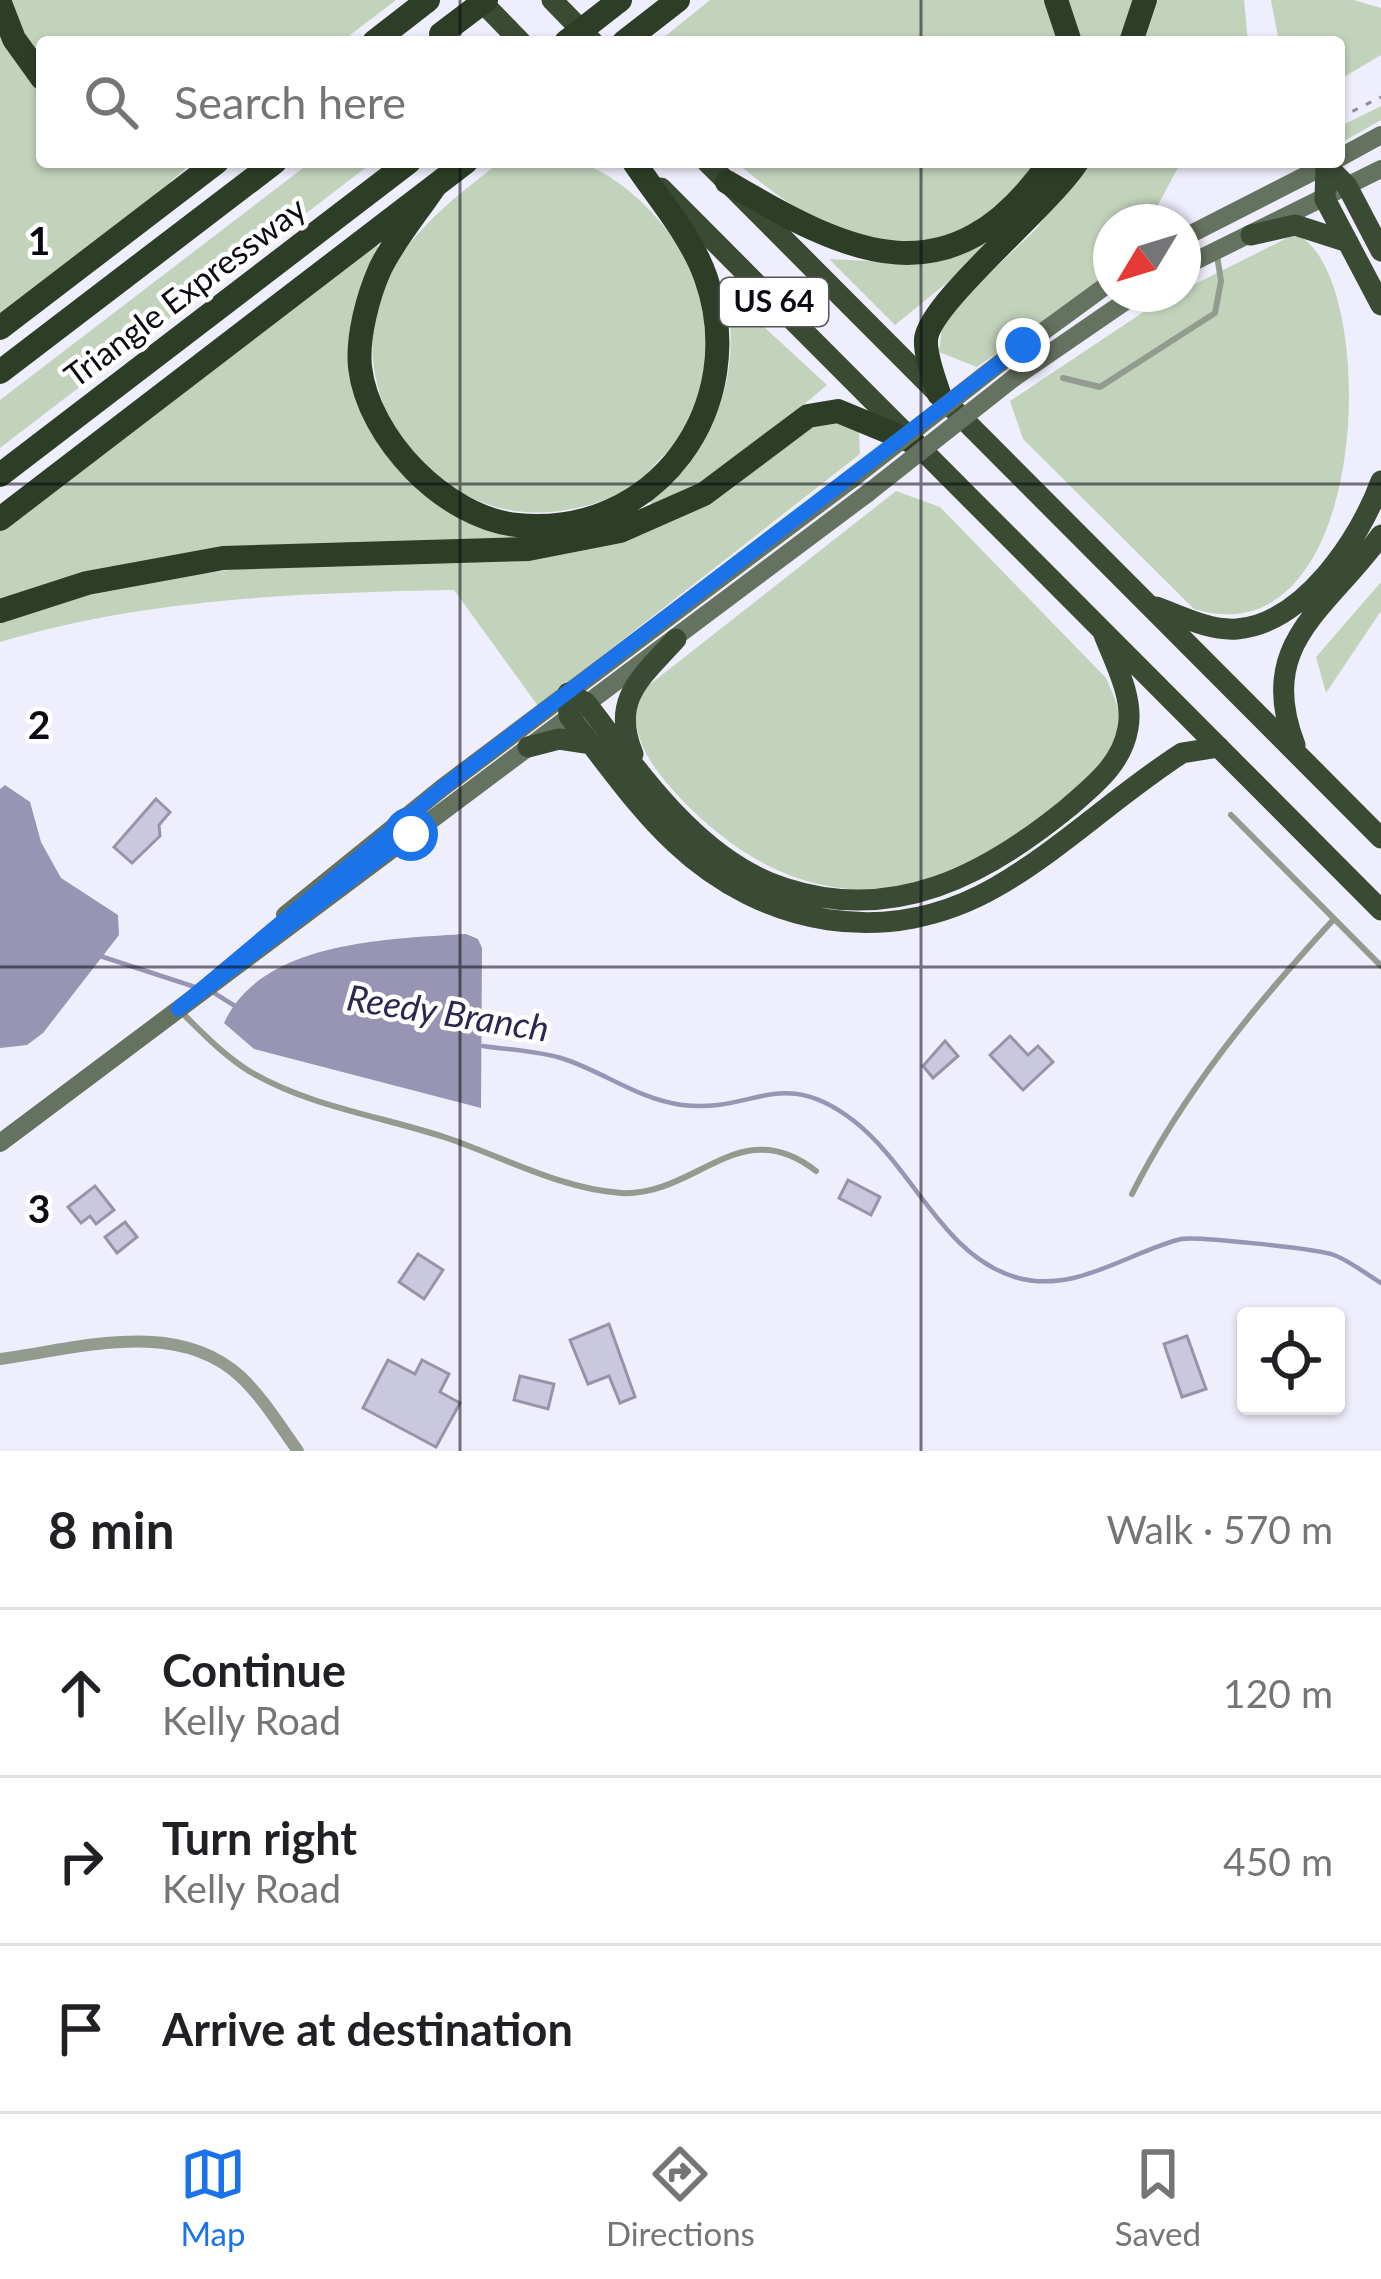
<!DOCTYPE html>
<meta charset="utf-8">
<style>
:root{--surface:#fff;--page:#f6f6f6;--text:#202124;--muted:#757577;--line:#e0e0e0;--accent:#1a73e8}
body{margin:0;font-family:Lato,sans-serif;background:var(--page);color:var(--text)}
.controls{position:absolute;right:36px;bottom:36px;display:grid;overflow:hidden;border-radius:12px;box-shadow:0 3px 9px #0004}
.controls button{width:108px;height:108px;display:grid;place-items:center;padding:0;border:0;border-bottom:3px solid var(--line);background:var(--surface);color:var(--text);font:60px sans-serif}
.compass{position:absolute;left:1093px;top:204px;width:108px;height:108px;border-radius:50%;background:var(--surface);box-shadow:0 3px 9px #0004;rotate:232deg}
.stop{position:absolute;width:36px;height:36px;margin:-27px;border:9px solid #1a73e8;border-radius:50%;background:#fff}
.stop.end{background:#1a73e8;border-color:#fff;box-shadow:0 3px 12px #0008}
.list{margin:0;padding:0;list-style:none}
h2{display:flex;justify-content:space-between;align-items:center;height:156px;margin:0;padding:0 48px;font-size:51px}
h2 small{font-size:39px;font-weight:400;color:var(--muted)}
.list li{display:grid;grid-template-columns:78px 1fr auto;gap:36px;align-items:center;box-sizing:border-box;height:168px;padding:0 48px;border-top:3px solid var(--line)}
.list b{display:block;font-size:45px;white-space:nowrap}
.list p{margin:0;font-size:39px;white-space:nowrap;color:var(--muted)}
.list em{font-size:39px;font-style:normal;color:var(--muted)}
.icon{flex:none;width:66px;height:66px;fill:none;stroke:currentColor;stroke-width:2;stroke-linecap:round;stroke-linejoin:round}
.map{position:relative;flex:none;width:1381px;height:1451px;overflow:hidden}
.search{position:absolute;background:var(--surface);box-shadow:0 3px 9px #0004;left:36px;right:36px;top:36px;height:132px;display:flex;align-items:center;gap:30px;box-sizing:border-box;padding:0 42px;border-radius:12px;color:var(--muted);font-size:45px}
.sheet{height:660px;background:var(--surface)}
nav{display:flex;justify-content:space-around;align-items:center;box-sizing:border-box;height:168px;border-top:3px solid var(--line);background:var(--surface);font-size:33px;color:var(--muted)}
nav a{display:grid;justify-items:center;gap:6px}
nav .on{color:var(--accent)}
.map>svg:first-child{display:block}
</style>
<div class="map">
<svg width="1381" height="1451" viewBox="0 0 1381 1451">
<rect width="100%" height="100%" fill="#efeefc"/>
<path fill="#c3d3bb" d="M7,0H396L341,42H42V67Z
M710,0H1045L1059,42H658Z
M1067,0H1135L1122,42H1080Z
M1158,0H1244L1248,42H1144Z
M1271,0H1354L1381,8V55L1339,80V42H1279Z
M0,35L42,93V162H192L138,212L0,317Z
M1381,106V120L1339,144V127Z
M311,162H373L0,448V400Z
M500,162C524,162 558,156 581,163C645,184 716,278 712,346C711,367 704,397 697,417C691,432 672,446 661,458C651,468 642,482 630,491C621,497 607,499 596,503C542,519 498,516 450,486C382,444 352,352 387,279C411,230 458,195 500,162Z
M736,162H1039C1029,182 1011,194 993,208C902,283 813,228 736,162Z
M1087,162H1181L1152,216L1154,222H1111V274L977,367L939,352L943,318L1036,229Z
M998,232L1003,237L895,325L829,259L912,263Z
M1295,234C1381,268 1376,664 1194,609L1023,439L1010,401L1157,303Z
M375,243L381,251L357,304L385,451L525,533L526,541L419,543L0,600V531Z
M736,301L827,385L734,464L653,508L649,500C712,452 740,383 728,305Z
M837,421L859,432L860,454L538,706L454,590C300,593 148,598 0,642V621L120,585L229,570L628,538L811,428Z
M896,491L940,507L1106,678C1114,696 1122,711 1118,731C1107,782 995,859 947,876C916,888 881,892 848,889C780,882 728,847 682,800C653,769 631,741 635,696Z
M1381,582V611L1326,693L1316,657Z"/>
<path fill="#9895b4" d="M5,785L30,802L41,842L61,878L118,915L119,935L43,1033L27,1045L0,1048V789Z
M466,934L478,939L482,948L481,1108L254,1049L224,1023C261,941 388,939 466,934Z"/>
<g fill="none" stroke-linecap="round" stroke-linejoin="round">
<path stroke="#9895b4" stroke-width="4.5" d="M97,955L195,987
M211,991L235,1006
M483,1046C510,1050 539,1051 564,1059C606,1073 638,1099 682,1105C754,1114 780,1064 854,1121C913,1167 942,1255 1015,1277C1074,1295 1126,1253 1181,1239C1196,1236 1318,1249 1334,1255C1350,1261 1366,1274 1381,1283"/>
</g>
<path fill="#cac8de" stroke="#9794aa" stroke-width="3" d="M156,799L170,812L159,825L160,836L132,863L114,847Z
M1010,1036L1028,1055L1038,1046L1053,1062L1023,1090L990,1055Z
M945,1041L958,1056L933,1078L923,1066Z
M848,1180L880,1197L871,1215L839,1198Z
M95,1186L114,1210L96,1224L90,1216L81,1223L68,1207Z
M125,1222L137,1237L117,1253L105,1237Z
M418,1254L443,1270L424,1299L399,1282Z
M609,1324L635,1397L620,1403L609,1376L588,1384L570,1340Z
M1187,1336L1206,1389L1182,1397L1164,1344Z
M388,1360L415,1374L422,1360L449,1374L440,1392L460,1403L436,1447L363,1408Z
M520,1376L554,1384L548,1409L514,1400Z"/>
<g fill="none" stroke-linecap="round" stroke-linejoin="round">
<path stroke="#8e8d98" stroke-width="3" stroke-dasharray="6 9" stroke-linecap="butt" d="M1339,118L1381,97"/>
<path stroke="#929b8e" stroke-width="6" d="M1063,378L1100,387L1215,313L1221,281L1217,255
M1231,815L1381,966
M180,1011C202,1032 223,1055 249,1071C310,1107 381,1116 447,1138C503,1157 561,1189 621,1193C696,1197 740,1111 816,1171
M1132,1194C1184,1091 1256,1004 1334,919"/>
<path stroke="#929b8e" stroke-width="12" d="M0,1359C77,1349 177,1317 241,1377C263,1398 280,1426 298,1451"/>
<path stroke="#667260" stroke-width="18" d="M1339,158L1381,135
M1183,238L1332,162
M1183,267L1381,169
M1000,363L1111,282
M1015,377L1136,294
M285,915L442,788L852,479
M0,1143L868,493"/>
<path stroke="#3a4a33" stroke-width="21" d="M480,0L521,42
M552,0L593,42
M707,162L1381,838
M1326,165L1325,199L1381,305
M1326,165L1347,186L1381,251
M661,188L1381,910
M1251,235L1295,225L1348,242
M1156,607C1181,616 1209,631 1237,629C1304,623 1360,539 1381,481
M1103,632C1114,661 1134,697 1128,728C1122,764 1094,785 1069,807C986,875 894,924 784,888C697,860 639,771 586,703L568,693L569,716C603,758 636,807 675,843C764,927 888,949 996,887C1062,849 1118,794 1182,753L1219,747
M1295,745C1255,643 1327,610 1381,535
M528,747L559,739L592,744
M633,754C610,699 642,677 676,639"/>
<path stroke="#2e3e26" stroke-width="24" d="M1056,0L1070,42
M0,3L14,39L42,78
M374,42L428,0
M624,42L678,0
M1131,42L1145,0
M727,182C850,255 950,304 1050,162
M435,186C417,213 394,240 380,269C368,296 357,337 360,367C368,438 445,518 517,525C657,539 751,405 706,278C692,237 658,198 634,162
M0,328L217,162
M0,372L275,162
M939,394C934,378 925,357 926,339C930,302 1048,207 1077,162
M0,475L409,162
M0,519L466,162
M0,611L87,583L223,558L528,549L620,531L704,494L808,416L838,411L913,442"/>
<path stroke="#667260" stroke-width="18" d="M852,479L1000,363
M868,493L1015,377"/>
<path stroke="#2e3e26" stroke-width="24" d="M441,34L486,0
M566,42L620,0"/>
</g>
<g fill="none" stroke-linecap="round" stroke-linejoin="round">
<path stroke="#1a73e8" stroke-width="15" d="M411,834L178,1009L442,788L1023,345"/>
</g>
<path fill="none" stroke="#0b0a12" stroke-width="3" stroke-opacity="0.55" d="M460,0V42M921,0V42M460,162V1451M921,162V1451M0,484H1381M0,967H1381"/>
<g text-anchor="middle" stroke-width="9" stroke-linejoin="round" paint-order="stroke">
<rect fill="#fff" stroke="#545459" stroke-width="3" x="720" y="278" width="108" height="48" rx="9"/>
<g font-size="30" font-weight="bold" fill="#0b0a12">
<text x="774" y="312">US 64</text>
</g>
<g font-size="33" fill="#0b0a12" stroke="#fff">
<text transform="translate(185 292) rotate(-37)" y="12">Triangle Expressway</text>
</g>
<g font-size="36" font-style="italic" fill="#2e2651" stroke="#fff">
<text transform="translate(448 1013) rotate(9)" y="13">Reedy Branch</text>
</g>
</g>
<g font-size="39" text-anchor="middle" font-weight="bold" fill="#0b0a12" stroke="#fff" stroke-width="9" stroke-linejoin="round" paint-order="stroke">
<text x="39" y="255">1</text>
<text x="39" y="739">2</text>
<text x="39" y="1223">3</text>
</g>
</svg>
<div class="controls">
<button><svg class="icon" aria-label="locate" viewBox="0 0 24 24"><circle cx="12" cy="12" r="6"/><path d="M12 2v4M12 18v4M2 12h4M18 12h4"/></svg></button>
</div>
<svg class="compass" viewBox="-18 -18 36 36"><path d="M0-13l5 13h-10z" fill="#e53935"/><path d="M0 13l5-13h-10z" fill="#757577"/></svg>
<div class="stop" style="left:411px;top:834px"></div>
<div class="stop end" style="left:1023px;top:345px"></div>
<div class="search"><svg class="icon" aria-label="search" viewBox="0 0 24 24"><circle cx="10" cy="10" r="6"/><path d="M15 15l6 6"/></svg>Search here</div>
</div>
<section class="sheet">
<h2>8 min<small>Walk · 570 m</small></h2>
<ul class="list">
<li><svg class="icon" aria-label="ahead" viewBox="0 0 24 24"><path d="M12 20V5M6 11l6-6 6 6"/></svg><div><b>Continue</b><p>Kelly Road</p></div><em>120 m</em></li>
<li><svg class="icon" aria-label="right" viewBox="0 0 24 24"><path d="M7 20v-9h11M14 6l5 5-5 5"/></svg><div><b>Turn right</b><p>Kelly Road</p></div><em>450 m</em></li>
<li><svg class="icon" aria-label="arrive" viewBox="0 0 24 24"><path d="M6 21V4h12l-3 4 3 4H6"/></svg><div><b>Arrive at destination</b></div></li>
</ul>
</section>
<nav>
<a class="on"><svg class="icon" aria-label="map" viewBox="0 0 24 24"><path d="M3 6l6-2 6 2 6-2v14l-6 2-6-2-6 2zM9 4v14M15 6v14"/></svg>Map</a>
<a><svg class="icon" aria-label="directions" viewBox="0 0 24 24"><path d="M12 3l9 9-9 9-9-9zM9 14v-3h6M13 9l2 2-2 2"/></svg>Directions</a>
<a><svg class="icon" aria-label="saved" viewBox="0 0 24 24"><path d="M7 4h10v16l-5-4-5 4z"/></svg>Saved</a>
</nav>
